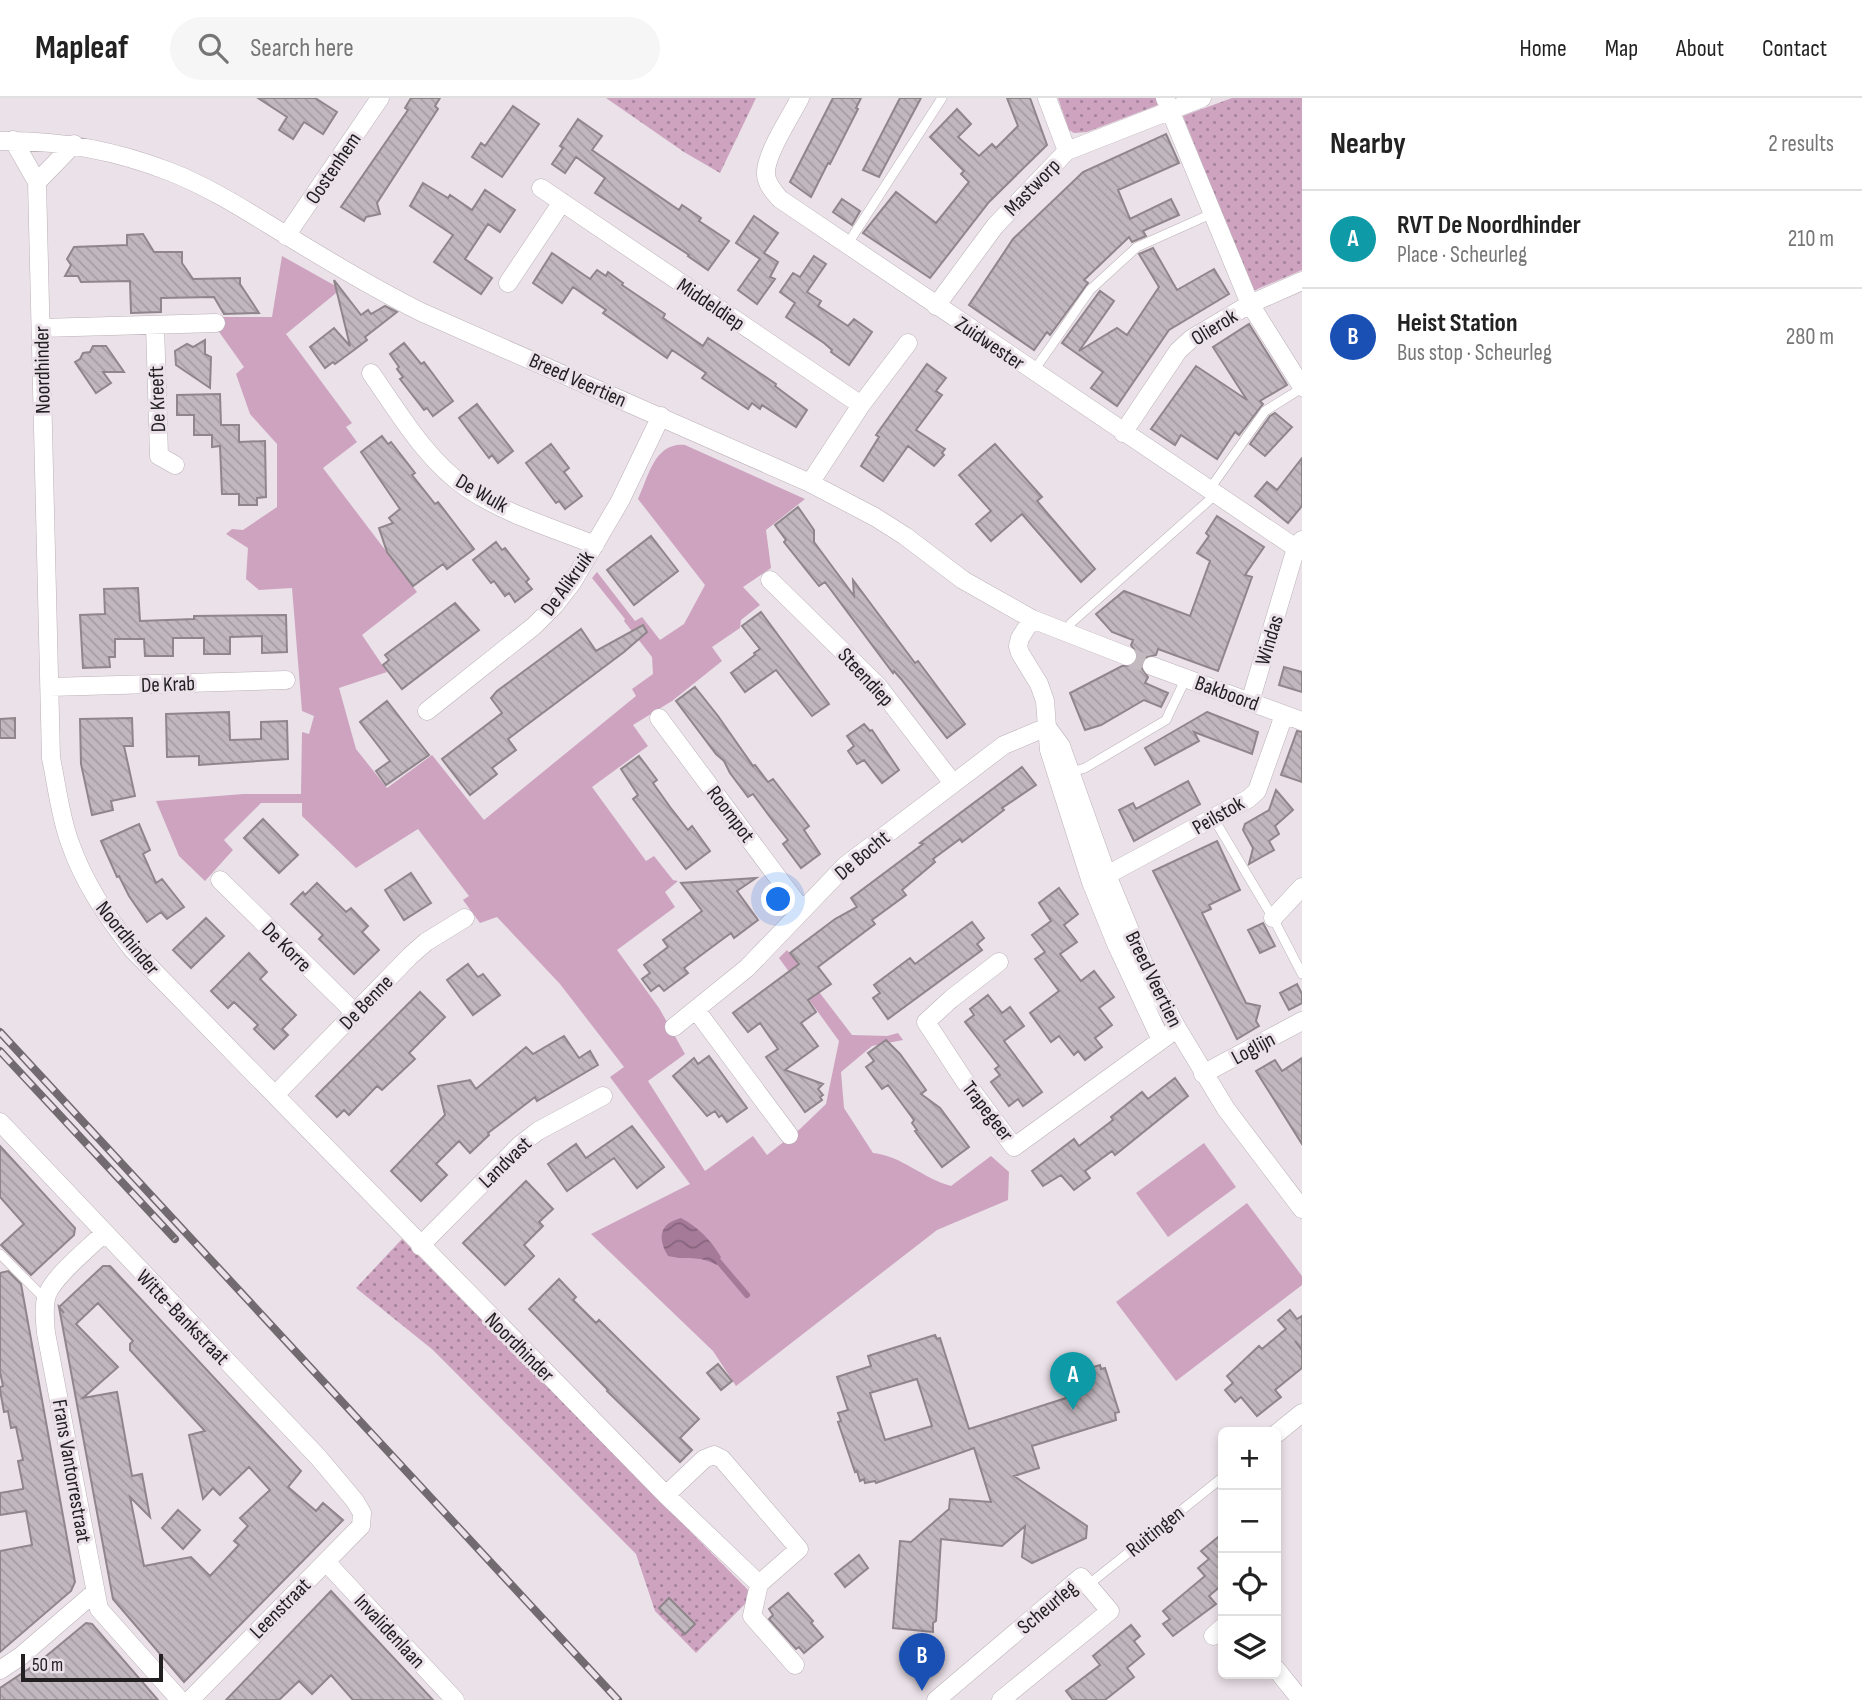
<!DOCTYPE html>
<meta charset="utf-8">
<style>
:root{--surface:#fff;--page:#f6f6f6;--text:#222;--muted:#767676;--line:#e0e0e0;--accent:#b45309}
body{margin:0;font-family:"Sofia Sans Condensed",sans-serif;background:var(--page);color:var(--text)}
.controls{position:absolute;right:21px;bottom:21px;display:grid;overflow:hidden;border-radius:10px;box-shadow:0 4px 10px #0003}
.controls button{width:63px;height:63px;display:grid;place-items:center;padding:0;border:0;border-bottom:2px solid var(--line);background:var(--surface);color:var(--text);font:35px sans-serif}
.scale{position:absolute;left:21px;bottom:18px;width:142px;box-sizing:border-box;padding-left:7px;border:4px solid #232022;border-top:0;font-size:19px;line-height:24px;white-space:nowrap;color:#232022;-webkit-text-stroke:5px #ebe1e8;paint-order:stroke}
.you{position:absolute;left:779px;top:802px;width:24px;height:24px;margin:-18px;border:5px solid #fff;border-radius:50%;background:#1a73e8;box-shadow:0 0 0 10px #1a73e833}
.badge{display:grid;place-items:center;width:46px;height:46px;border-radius:50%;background:var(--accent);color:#fff;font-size:23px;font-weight:700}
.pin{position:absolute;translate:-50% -58px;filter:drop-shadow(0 2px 4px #0008)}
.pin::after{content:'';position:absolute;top:37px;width:24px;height:21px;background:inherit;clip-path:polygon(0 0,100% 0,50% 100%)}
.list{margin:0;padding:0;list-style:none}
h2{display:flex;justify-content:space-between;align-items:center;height:91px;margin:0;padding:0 28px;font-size:30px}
h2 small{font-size:23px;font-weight:400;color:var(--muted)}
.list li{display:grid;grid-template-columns:46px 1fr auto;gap:21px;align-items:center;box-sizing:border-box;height:98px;padding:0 28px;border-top:2px solid var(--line)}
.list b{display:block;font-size:26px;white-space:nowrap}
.list p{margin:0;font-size:23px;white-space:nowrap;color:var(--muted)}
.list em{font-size:23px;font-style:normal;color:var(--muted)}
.icon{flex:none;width:38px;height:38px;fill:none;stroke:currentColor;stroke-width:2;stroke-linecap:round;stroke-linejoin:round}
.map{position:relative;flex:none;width:1302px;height:1602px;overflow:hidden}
header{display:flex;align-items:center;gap:42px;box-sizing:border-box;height:98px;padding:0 35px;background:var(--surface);border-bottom:2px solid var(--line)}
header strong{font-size:33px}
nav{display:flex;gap:38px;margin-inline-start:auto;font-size:24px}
.search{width:490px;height:63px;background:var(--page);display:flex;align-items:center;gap:18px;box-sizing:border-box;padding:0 24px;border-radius:38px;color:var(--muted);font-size:26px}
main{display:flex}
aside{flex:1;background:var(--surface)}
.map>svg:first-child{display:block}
</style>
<header>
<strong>Mapleaf</strong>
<div class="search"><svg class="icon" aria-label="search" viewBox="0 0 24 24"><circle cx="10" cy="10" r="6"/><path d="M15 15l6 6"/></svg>Search here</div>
<nav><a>Home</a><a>Map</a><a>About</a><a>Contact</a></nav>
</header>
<main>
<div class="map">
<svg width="1302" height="1602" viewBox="0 0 1302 1602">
<defs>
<pattern id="grass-dots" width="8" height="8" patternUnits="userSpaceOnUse" patternTransform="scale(1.75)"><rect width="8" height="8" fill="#cda3c0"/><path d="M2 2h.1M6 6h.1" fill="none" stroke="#a6849c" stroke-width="1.8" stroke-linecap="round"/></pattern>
<pattern id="water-waves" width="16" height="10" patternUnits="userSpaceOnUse" patternTransform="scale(1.75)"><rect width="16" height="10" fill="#a57a98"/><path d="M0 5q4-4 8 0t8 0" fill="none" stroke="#86647c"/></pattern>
<pattern id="building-back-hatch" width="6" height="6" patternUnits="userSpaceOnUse" patternTransform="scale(1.75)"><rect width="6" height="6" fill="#c1b7be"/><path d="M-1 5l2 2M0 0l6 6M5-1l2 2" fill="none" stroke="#a69da3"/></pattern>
</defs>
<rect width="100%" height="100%" fill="#ebe1e8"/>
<path fill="url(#grass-dots)" d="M606,0H756L720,75L684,54Z
M1058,0H1176L1087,34L1074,35L1069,32Z
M1232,0H1302V172L1253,193L1183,18Z
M402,1141L750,1494L748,1503L696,1555L655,1513L636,1456L433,1252L356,1190Z"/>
<path fill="#cda3c0" d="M282,158L341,191L286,236L352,325L346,329L357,344L323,370L417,494L362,537L387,574L339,590L356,651L387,690L432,657L484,722L636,598L632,591L653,576L652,559L624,523L625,521L592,480L597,474L635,523L642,519L660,542L684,526L705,487L638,401C649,377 655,344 685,347L805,401L766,432L771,470L743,489L760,507L741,522L740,530L712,549L722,563L672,603L633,627L648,648L592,689L646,763L654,758L673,782L678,783L665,794L675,809L617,852L659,910L685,956L648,983L705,1073L753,1038L767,1057L800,1031L826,1006L839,943L779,860L787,852L852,937L887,938L898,935L903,942L872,948L841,974L844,1010L873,1055C902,1058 922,1080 951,1088L991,1058L1009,1074L1008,1102L937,1132L736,1288L713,1253L591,1136L690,1086L610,979L624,969L560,886L497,819L480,825L463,802L469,798L418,731L356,770L302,718V705H261L224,742L233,752L205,783L179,758L156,703L243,696H301L302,634L309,636L314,618L302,613L292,490L259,492L246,481L248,450L226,436L232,431L243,432L277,409V346L250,316L236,276L244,269L217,231L219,219H272Z
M1204,1045L1236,1089L1168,1139L1136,1095Z
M1247,1105L1302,1178V1187L1176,1283L1116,1204Z"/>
<path fill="url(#water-waves)" d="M681,1120C699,1130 710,1141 721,1159L717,1167C696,1156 688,1163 668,1158C658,1141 658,1126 681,1120Z"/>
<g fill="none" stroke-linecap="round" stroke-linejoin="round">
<path stroke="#a57a98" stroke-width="6" d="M719,1164L747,1197"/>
</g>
<path fill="url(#building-back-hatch)" stroke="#8f858b" stroke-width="2" fill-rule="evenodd" d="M258,0H315L337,14L323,36L304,24L293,41L279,32L287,19Z
M411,0H440L435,8L438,11L377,105L380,116L366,119L364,123L341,109L408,12L405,10Z
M833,0H861L856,10L858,11L830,66L828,65L811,99L790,84Z
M900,0H921L879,79L863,72Z
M1007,0H1030L1047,47L989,104L930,180L863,135L896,94L936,125L969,84L961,76L964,73L930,39L957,11L971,26L958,39L979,58L992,46L996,50L1018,28Z
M513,8L539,26L502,79L472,59L481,45L485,48Z
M578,21L602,38L592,52L679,112L682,107L701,120L699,123L729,143L708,172L688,158L689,157L595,95L605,80L576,59L565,75L552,66L563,50L560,48Z
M1166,36L1179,65L1118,92L1130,121L1171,101L1179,117L1145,132L1143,133L1146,138L1132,144L1129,139L1084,182L1088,185L1050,237L1047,234L1034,252L969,207L1013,141L1083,74Z
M423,85L448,100L450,97L472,112L485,92L515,112L500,134L488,126L465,161L492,180L481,196L434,164L453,137L410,108Z
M842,101L860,113L852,127L833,114Z
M754,118L778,135L764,155L778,164L770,179L775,181L757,206L738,192L760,161L736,145Z
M143,136L154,154H182V165L193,181L240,180V186L259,215L224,216L214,199L161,200V214L131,215L130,183L81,184L78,178H65L71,167L67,161L74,149L127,147V137Z
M1153,150L1177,192L1214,171L1229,196L1169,232L1117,308L1091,290L1103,274L1062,245L1100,193L1114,203L1079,253L1117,230L1127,237L1159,189L1139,156Z
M552,155L590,181L597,172L606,178L608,174L623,185L622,187L665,216L663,220L703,248L708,240L776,286L775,288L807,312L796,329L762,307L760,311L752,305L748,311L702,280L706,275L672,252L667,260L603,215L606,212L573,189L562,205L533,185Z
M814,158L826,166L807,194L821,203L818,208L848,228L854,221L872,234L849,267L831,254L832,252L824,245L786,219L795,205L780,194L793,175L800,179Z
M334,182L361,217L368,212L371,216L385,208L397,214L365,239L367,242L354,252L335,266L333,264L325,270L310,249L334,230L350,248Z
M1249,226L1287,287L1260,303L1263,306L1239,337L1235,334L1217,361L1181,337L1175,347L1151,331L1196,268L1247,302L1213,249Z
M205,242V256L211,259L210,290L176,267L175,253L187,246L193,249Z
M404,245L421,266L424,264L453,303L433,318L427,310L424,312L400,281L403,279L397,271L399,269L390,256Z
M93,248H106L124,274H103L111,285L96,295L75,264L80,261L83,255L90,254Z
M927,266L946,280L936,293L942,297L916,332L945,351L942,355L944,357L934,368L908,348L883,383L861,368L879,339L876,337Z
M220,296L221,327H239V344L265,343L266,399L257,400V407H239V396H222L220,348L212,349V337H194V317H177V297Z
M477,306L513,353L498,365L492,357L489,360L459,320Z
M1275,315L1292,329L1265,358L1250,346L1270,318Z
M382,338L388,346L391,344L415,375L412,377L435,406L438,404L474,451L447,471L443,466L413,488L387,454L379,430L393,425L389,420L400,411L361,354Z
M551,346L569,370L564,374L582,398L565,411L559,403L556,405L526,365Z
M995,346L1042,399L1037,403L1095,471L1081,484L1022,416L991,443L976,426L991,413L959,377Z
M1302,360V408L1288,425L1255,398L1267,384L1277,392Z
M798,409L814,432V444L854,498L853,482L915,565L918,563L965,626L947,640L901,581L894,573L893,575L825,484L819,488L784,444L786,442L775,427Z
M1217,418L1264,449L1245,477L1252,479L1218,573L1158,551L1156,557L1144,560L1141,569L1148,579L1145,585L1168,595L1161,609L1144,602L1101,627L1085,632L1070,595L1122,568L1134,567L1138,557L1131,547L1133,542L1112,534L1096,516L1124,493L1190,518L1210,463L1197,455L1209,438L1206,435Z
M651,438L678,473L634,507L607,472Z
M496,444L502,452L505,450L529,481L526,484L532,491L515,504L509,495L505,498L494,483L491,485L473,462Z
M138,490L140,523L194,521V518L286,517L287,554L262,555V538L230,539V556H204V540H173V558H145L144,541H115V559H109L110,569L83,570L80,517L105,516L104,491Z
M455,505L479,532L402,591L383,567L389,562L385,557Z
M761,514L829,606L812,618L776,572L745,594L731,575L755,557L754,555L760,551L742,528Z
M643,527L647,534L624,554L508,641L516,652L492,670L497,676L470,697L442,661L502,615L491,600L497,593L581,531L596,553Z
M1284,569L1302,574V594L1279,587Z
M695,589L718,618L753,668L755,667L768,684L773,681L809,728L804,732L820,756L801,770L783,746L788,742L770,719L753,696L748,699L730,675L724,663L716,656L676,603Z
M387,603L429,657L386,687L376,673L390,663L360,624Z
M229,614L230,642L261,641V624L287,623L288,661L199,667V658L167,659L166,616Z
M1207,614L1258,634L1252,656L1194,634L1199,643L1155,667L1145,650Z
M15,620V640H0V621Z
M132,620L133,648H124L135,698L111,703L113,712L92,717L81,666L80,621Z
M864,626L870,633L872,632L899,672L882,685L864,662L857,666L848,653L854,648L847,638Z
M1297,633L1302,634V684L1281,677Z
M639,658L657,682L653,685L670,709L688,732L692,728L710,753L686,771L633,701L638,697L621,671Z
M1022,669L1036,687L1002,710L1004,712L962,744L960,741L933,761L935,764L902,792L906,797L872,822L875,826L818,869L831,886L808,902L816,914L801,925L818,948L785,972L823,986L818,991L823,997L820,999L822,1002L805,1014L766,959L778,951L760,925L748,934L733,915L799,866L790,855L835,821L857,809L851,800L923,746L920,745Z
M1188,683L1200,706L1134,743L1119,712L1133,705L1136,711Z
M1276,692L1293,712L1275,728L1279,736L1269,743L1274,752L1249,766L1253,750L1243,732L1245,726L1269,712Z
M263,721L298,757L279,775L244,740Z
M139,726L150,752L143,756L156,785L162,781L184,809L167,821L161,814L147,824L129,798L119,778L117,779L101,743Z
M1217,743L1240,792L1209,807L1211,811L1202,815L1246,905L1260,908L1256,923L1259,928L1237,941L1153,773Z
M411,775L431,805L404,822L385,792Z
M756,780L737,793L758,822L734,840L731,835L708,852L684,870L688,875L664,893L659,887L651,893L642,881L650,875L644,867L668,849L663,842L702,813L681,785Z
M317,785L346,814L351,810L368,828L362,834L379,852L354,876L319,841L323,837L291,806L303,794L305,797Z
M1059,790L1078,816L1064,827L1077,844L1060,856L1081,883L1094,873L1114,899L1099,910L1112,927L1095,940L1102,949L1085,962L1078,953L1074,957L1059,938L1051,944L1030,915L1059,893L1035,861L1045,854L1032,837L1051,823L1039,805Z
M206,820L224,838L191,870L173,852Z
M972,824L984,840L977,846L982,852L888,921L873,900L880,895L874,887L910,860L915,866Z
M1263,825L1275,848L1260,855L1248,832Z
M249,855L267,874L260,881L296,917L282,931L288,937L274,951L254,931L258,927L234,904L228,910L211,893Z
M468,866L478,879L483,876L500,897L473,917L447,882Z
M1297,886L1302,896V905L1289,912L1280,895Z
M420,894L445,919L409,955L415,961L382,992L377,988L349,1017L344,1012L337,1019L316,998Z
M988,897L1002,915L1010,909L1024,928L1004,943L1042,994L1023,1008L1018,1001L1009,1008L991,984L1000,977L995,971L999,968L965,924L974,917L970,911Z
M564,938L579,960L590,953L598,967L537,1003L535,999L488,1035L489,1037L470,1055L459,1043L436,1066L447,1077L421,1103L391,1073L445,1017L438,988L470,982L476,991L526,949L533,956Z
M886,942L900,956L926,992L921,996L940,1010L969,1049L942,1069L915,1033L917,1032L912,1025L914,1022L888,987L882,991L866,969L874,963L868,955Z
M709,958L747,1010L727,1024L722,1017L719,1019L715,1013L707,1018L673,978L694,960L698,966Z
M1302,960V1046L1256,973L1275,962L1282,973Z
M1175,980L1188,998L1115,1057L1112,1053L1085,1073L1090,1080L1074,1092L1061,1077L1043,1088L1032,1073L1074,1041L1079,1048L1113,1022L1111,1019L1142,994L1148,1001Z
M632,1028L664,1069L637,1090L614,1060L567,1093L548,1066L576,1046L586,1060Z
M0,1048L75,1130L74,1137L31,1177L1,1147L24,1126L0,1099Z
M526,1083L553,1111L539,1124L543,1128L524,1147L534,1158L505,1187L463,1145Z
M103,1168H110L301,1373L288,1389L316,1413L323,1405L343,1422L184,1584L113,1501L59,1209L64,1215L59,1209ZM98,1205L133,1243L130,1246V1252L205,1333L189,1337L203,1401L213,1390L220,1397L249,1369L270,1392L240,1420L248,1428L234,1443L239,1447L210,1478L191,1459L144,1468L130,1399L150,1419L142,1376L132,1378L117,1294L83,1300L118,1269L76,1226Z
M8,1173L21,1186L75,1484L71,1493L0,1554V1453L32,1447L26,1413L0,1417V1395L23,1391V1388L18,1363L23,1362L16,1329L11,1330L8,1313L4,1314L0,1292V1289L3,1288L0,1274V1175Z
M559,1181L576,1199L573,1202L596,1225L599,1222L699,1321L680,1340L692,1352L680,1364L607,1293L608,1292L529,1211Z
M1290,1212L1297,1221L1302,1218V1252L1295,1243L1302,1252V1270L1275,1292L1281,1299L1257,1318L1241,1299L1235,1304L1225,1292L1233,1285L1227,1278L1259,1248L1262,1251L1286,1231L1278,1222Z
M935,1237L937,1241L940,1240L969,1331L1066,1300L1061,1285L1065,1283L1064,1278L1100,1267L1101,1271L1105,1270L1119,1314L1115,1315L1116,1322L1032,1348L1039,1370L1014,1378L1087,1428L1086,1440L1032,1465L1022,1459L1025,1428L1002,1448L941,1441L936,1523L933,1525V1534L893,1530L900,1443L911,1444L949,1411L950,1401L991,1404L974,1350L876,1385L875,1383L865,1385L864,1381L860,1383L857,1373L855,1374L838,1324L841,1323L838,1315L848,1312L837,1279L871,1268L868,1258ZM917,1281L932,1328L885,1342L870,1295Z
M718,1266L732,1283L721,1292L707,1275Z
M178,1412L200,1432L183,1451L162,1430Z
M1223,1435V1486L1209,1498L1216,1506L1173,1538L1163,1526L1170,1521L1163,1513L1205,1478L1198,1470L1209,1461L1201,1453Z
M859,1457L868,1470L845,1489L835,1476Z
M331,1493L433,1602H353L331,1577L312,1596L299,1583L279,1602H226Z
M788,1495L813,1523L811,1525L823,1539L804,1555L799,1549L796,1551L769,1521L773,1517L769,1511Z
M669,1500L695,1526L685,1536L659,1510Z
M86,1525L92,1526L158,1602H0V1590L39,1564Z
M1131,1527L1140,1538L1134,1543L1144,1556L1127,1570L1134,1579L1105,1602H1073L1066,1593L1100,1567L1093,1558Z"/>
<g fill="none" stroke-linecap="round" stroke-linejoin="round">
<path stroke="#c3bac0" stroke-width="18" stroke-dasharray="18 9" stroke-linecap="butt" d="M1127,558L1152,568"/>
<g stroke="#bbb1b7" stroke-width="10">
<path id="service" d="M847,147L942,0
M1033,274L1090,192L1137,149L1211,116
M1209,392L1265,313L1302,290
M1067,535L1071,525L1215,397
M1072,674L1085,670L1166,622L1186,580
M1214,721L1273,820L1302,876
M0,1156L46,1202
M1088,1487L1223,1379"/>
</g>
<g stroke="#bbb1b7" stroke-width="19">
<path id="minor" d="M800,0C791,18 764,58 766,77C767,87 774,94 780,101L1296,450
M1047,0L1067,53
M1165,0L1250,206L1302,289
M13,42L37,84L51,660C57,688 60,718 70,745C84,785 107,819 133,852L666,1397L759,1486L799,1451L722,1361L714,1357L704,1361L666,1397
M0,43C58,42 114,52 168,73C210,89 248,114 286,137C330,164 375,191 421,214L810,385L875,419L905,438L963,482L1032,521L1127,558
M37,84L74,46
M541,90L861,307
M286,138L380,0
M508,185L562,104
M936,208L995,128L1067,53L1202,0
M155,227L159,358L175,367
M41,230L216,225
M371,275C399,315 426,362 467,390C505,416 553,430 595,447
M1123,335L1178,253L1191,241L1250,206L1302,183
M810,385L861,307L908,245
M770,482L878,588L952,684
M1032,521L1020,540L1018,548L1020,555L1039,586L1045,603L1047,629L1061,648L1107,777L1145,869L1177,930L1226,1011L1302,1111
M1152,568L1302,623
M50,589L286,582
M1250,604L1296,450L1302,442
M427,613L534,528L554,508L572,485L620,403L661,318
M659,620L802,812
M1107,777L1248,701L1257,693L1284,617
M220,782L355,915
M1273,820L1302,789
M999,864L951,901L926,924L964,982L1014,1049L1171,935
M696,912L789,1037
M674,929L747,870L846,767L1004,647L1047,629L1049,652L1091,784L1117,848L1161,942
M1203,976L1302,923
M275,997L410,858L426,844L465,820
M0,1024L318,1359L355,1403L362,1415L361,1428L190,1602
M103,1136C89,1150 53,1179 47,1197C43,1209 45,1223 46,1235L99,1511L180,1602
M420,1148L520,1047L538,1033L603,998
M1276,1336L1302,1315
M326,1464L455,1602
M759,1486L752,1518L795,1567
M1213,1538L1223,1529
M1276,1571L1301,1602
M0,1572L21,1558L94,1495
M936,1602L1081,1479L1110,1513L1001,1602"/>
</g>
<use href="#service" stroke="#fff" stroke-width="9"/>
<use href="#minor" stroke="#fff" stroke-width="18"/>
<g stroke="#716b6f" stroke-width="8">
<path id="rail" d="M0,934L618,1602
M0,953L175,1141"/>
</g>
<use href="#rail" stroke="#ebe1e8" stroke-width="5" stroke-dasharray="16" stroke-linecap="butt"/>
</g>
<g text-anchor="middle" stroke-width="6" stroke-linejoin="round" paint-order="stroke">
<g font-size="21" fill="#232022" stroke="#ebe1e8">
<text transform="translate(333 70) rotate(-56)" y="7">Oostenhem</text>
<text transform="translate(1032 89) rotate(-46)" y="7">Mastworp</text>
<text transform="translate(711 206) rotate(34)" y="7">Middeldiep</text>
<text transform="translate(1214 229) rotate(-32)" y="7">Olierok</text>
<text transform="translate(990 245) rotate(34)" y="7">Zuidwester</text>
<text transform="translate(42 272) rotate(-91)" y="7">Noordhinder</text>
<text transform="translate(578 282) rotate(24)" y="7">Breed Veertien</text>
<text transform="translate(157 301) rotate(-92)" y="7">De Kreeft</text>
<text transform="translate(482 395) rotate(30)" y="7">De Wulk</text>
<text transform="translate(567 485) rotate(-54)" y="7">De Alikruik</text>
<text transform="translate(1269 542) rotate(-73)" y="7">Windas</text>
<text transform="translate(866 579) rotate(47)" y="7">Steendiep</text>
<text transform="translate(168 586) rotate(-2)" y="7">De Krab</text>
<text transform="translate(1227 595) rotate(20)" y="7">Bakboord</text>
<text transform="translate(731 716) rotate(53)" y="7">Roompot</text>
<text transform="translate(1218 717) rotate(-30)" y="7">Peilstok</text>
<text transform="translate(862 757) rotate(-40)" y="7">De Bocht</text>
<text transform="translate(128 840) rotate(51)" y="7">Noordhinder</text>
<text transform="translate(287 849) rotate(45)" y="7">De Korre</text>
<text transform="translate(1154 881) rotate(64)" y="7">Breed Veertien</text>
<text transform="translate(366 904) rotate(-46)" y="7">De Benne</text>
<text transform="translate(1253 950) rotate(-28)" y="7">Loglijn</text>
<text transform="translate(988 1013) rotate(52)" y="7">Trapegeer</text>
<text transform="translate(505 1064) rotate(-44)" y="7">Landvast</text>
<text transform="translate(183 1219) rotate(46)" y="7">Witte-Bankstraat</text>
<text transform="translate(520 1249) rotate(45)" y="7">Noordhinder</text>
<text transform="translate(72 1373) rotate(80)" y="7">Frans Vantorrestraat</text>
<text transform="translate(1155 1433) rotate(-39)" y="7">Ruitingen</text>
<text transform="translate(1047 1509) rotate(-40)" y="7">Scheurleg</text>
<text transform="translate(280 1510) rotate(-45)" y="7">Leenstraat</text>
<text transform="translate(390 1533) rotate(47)" y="7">Invalidenlaan</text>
</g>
</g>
</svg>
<div class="controls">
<button>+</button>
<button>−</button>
<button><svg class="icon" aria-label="locate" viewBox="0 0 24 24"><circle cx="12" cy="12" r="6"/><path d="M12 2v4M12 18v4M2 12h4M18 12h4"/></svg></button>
<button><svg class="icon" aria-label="layers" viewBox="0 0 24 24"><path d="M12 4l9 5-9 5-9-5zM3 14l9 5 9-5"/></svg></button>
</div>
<div class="scale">50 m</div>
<div class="you"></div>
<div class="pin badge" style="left:1073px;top:1312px;background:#0f9aa8">A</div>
<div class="pin badge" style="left:922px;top:1593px;background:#1a4fb4">B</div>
</div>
<aside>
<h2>Nearby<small>2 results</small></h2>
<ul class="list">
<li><span class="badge" style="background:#0f9aa8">A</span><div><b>RVT De Noordhinder</b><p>Place · Scheurleg</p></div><em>210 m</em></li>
<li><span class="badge" style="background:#1a4fb4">B</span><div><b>Heist Station</b><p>Bus stop · Scheurleg</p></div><em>280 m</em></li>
</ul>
</aside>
</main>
